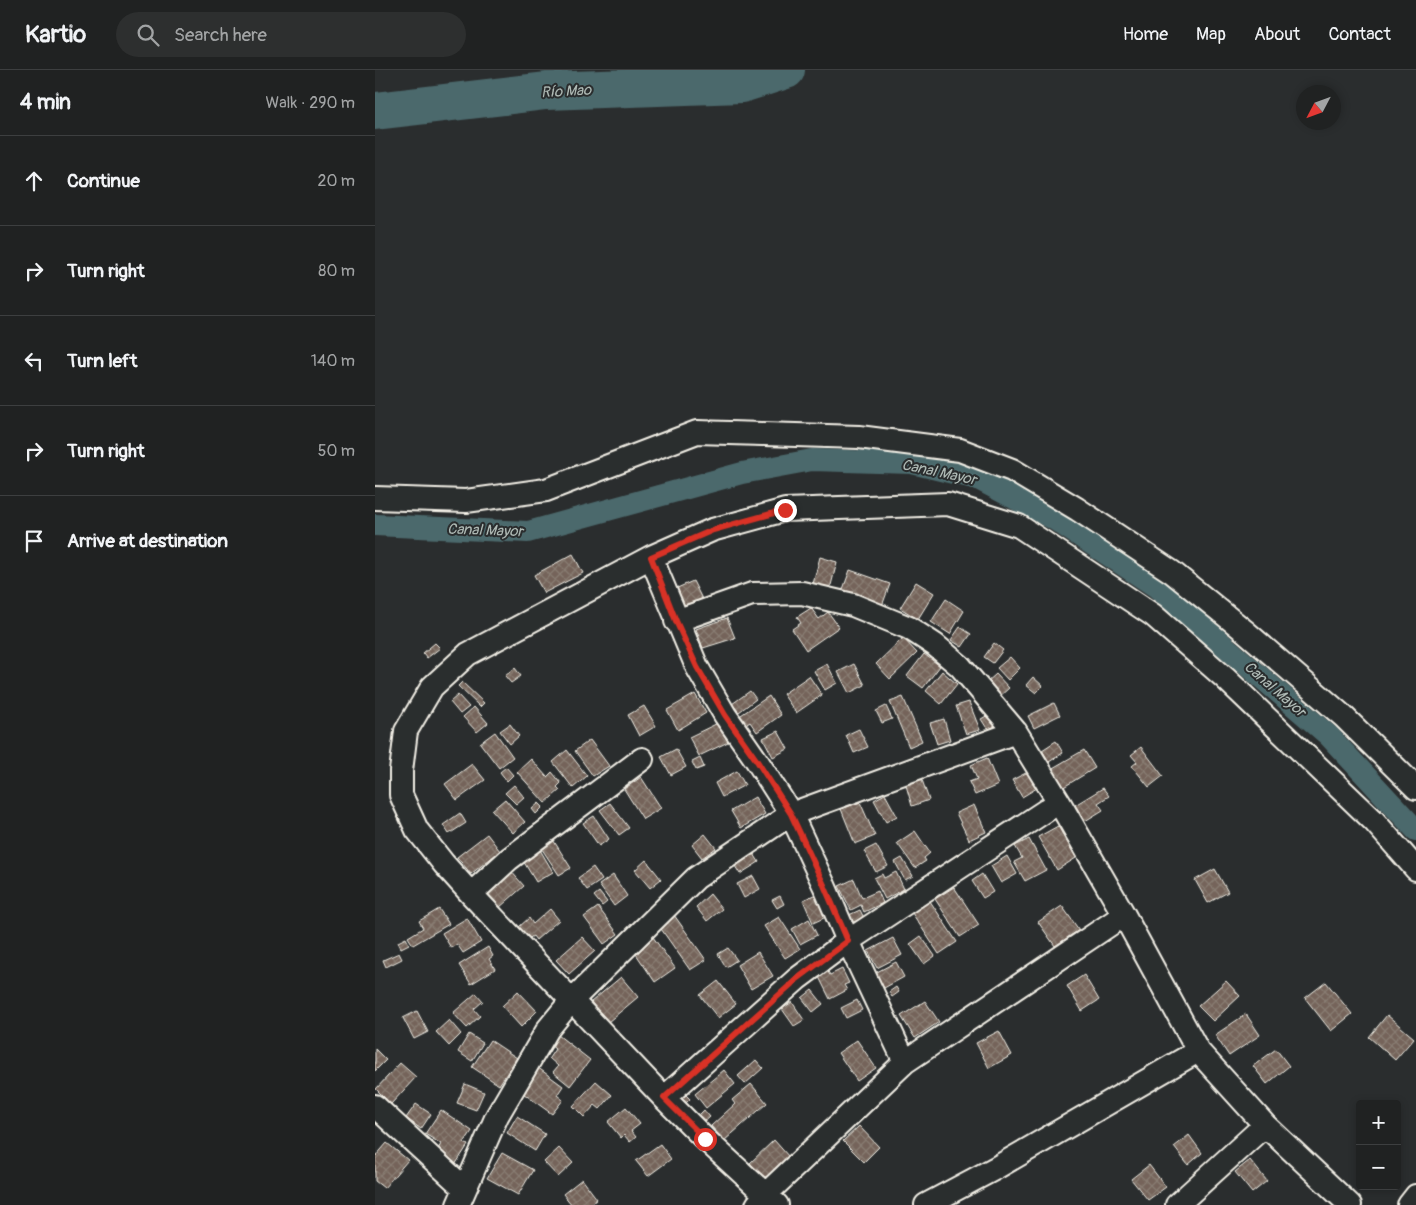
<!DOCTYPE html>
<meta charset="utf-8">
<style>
:root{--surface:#202222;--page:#2d2f2f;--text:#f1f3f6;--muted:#a2a4a5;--line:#3d3f40}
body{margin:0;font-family:Pangolin,sans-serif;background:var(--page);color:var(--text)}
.controls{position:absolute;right:15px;bottom:15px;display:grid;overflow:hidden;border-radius:5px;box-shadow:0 2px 8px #0003}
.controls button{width:45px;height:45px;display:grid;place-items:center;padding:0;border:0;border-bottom:1px solid var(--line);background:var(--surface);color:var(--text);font:25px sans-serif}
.compass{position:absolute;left:921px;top:15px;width:45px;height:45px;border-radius:50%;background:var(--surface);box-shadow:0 2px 8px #0003;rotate:229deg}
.stop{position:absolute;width:15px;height:15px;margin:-11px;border:4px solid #d93025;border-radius:50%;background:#fff}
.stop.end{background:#d93025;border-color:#fff;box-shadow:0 1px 5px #0008}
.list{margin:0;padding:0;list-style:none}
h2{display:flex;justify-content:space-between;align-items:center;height:65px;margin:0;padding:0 20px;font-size:21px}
h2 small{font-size:16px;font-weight:400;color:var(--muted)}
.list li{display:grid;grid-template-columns:32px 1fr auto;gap:15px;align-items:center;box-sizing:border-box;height:90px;padding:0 20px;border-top:1px solid var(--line)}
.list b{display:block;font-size:19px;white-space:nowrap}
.list em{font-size:16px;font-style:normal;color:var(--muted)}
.icon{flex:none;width:28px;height:28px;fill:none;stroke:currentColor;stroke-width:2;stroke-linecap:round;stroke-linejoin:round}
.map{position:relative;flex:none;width:1041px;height:1135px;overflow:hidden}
header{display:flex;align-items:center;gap:30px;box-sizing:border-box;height:70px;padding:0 25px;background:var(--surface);border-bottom:1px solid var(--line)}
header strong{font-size:24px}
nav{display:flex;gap:28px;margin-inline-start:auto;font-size:18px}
.search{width:350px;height:45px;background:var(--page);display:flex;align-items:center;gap:12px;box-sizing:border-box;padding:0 18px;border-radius:28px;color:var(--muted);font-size:19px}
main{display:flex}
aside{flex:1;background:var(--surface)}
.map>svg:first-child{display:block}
</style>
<header>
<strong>Kartio</strong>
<div class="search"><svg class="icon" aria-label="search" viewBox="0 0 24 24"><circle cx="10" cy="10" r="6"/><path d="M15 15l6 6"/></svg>Search here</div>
<nav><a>Home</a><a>Map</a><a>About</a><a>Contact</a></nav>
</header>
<main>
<aside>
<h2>4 min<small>Walk · 290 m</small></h2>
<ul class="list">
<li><svg class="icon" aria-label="ahead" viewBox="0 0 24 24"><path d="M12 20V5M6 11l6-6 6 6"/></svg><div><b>Continue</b></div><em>20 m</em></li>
<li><svg class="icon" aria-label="right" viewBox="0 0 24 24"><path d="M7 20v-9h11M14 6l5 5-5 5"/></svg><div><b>Turn right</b></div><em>80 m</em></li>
<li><svg class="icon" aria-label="left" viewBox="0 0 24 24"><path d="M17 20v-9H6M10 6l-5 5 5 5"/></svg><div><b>Turn left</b></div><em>140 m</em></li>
<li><svg class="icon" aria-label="right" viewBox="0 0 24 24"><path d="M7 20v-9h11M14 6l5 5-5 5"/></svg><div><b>Turn right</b></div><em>50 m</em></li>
<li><svg class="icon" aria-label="arrive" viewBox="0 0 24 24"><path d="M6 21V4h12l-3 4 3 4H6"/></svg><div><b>Arrive at destination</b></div></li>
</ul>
</aside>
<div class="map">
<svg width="1041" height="1135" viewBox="0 0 1041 1135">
<defs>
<pattern id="building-cross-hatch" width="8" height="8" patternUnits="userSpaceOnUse" patternTransform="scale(1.25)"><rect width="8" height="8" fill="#74645a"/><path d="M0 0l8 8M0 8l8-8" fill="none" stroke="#887b72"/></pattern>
</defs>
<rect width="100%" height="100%" fill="#2a2d2e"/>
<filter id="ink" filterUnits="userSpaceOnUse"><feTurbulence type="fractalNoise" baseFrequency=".02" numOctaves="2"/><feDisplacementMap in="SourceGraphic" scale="10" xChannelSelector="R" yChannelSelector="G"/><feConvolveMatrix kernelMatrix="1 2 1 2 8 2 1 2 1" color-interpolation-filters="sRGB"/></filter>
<g filter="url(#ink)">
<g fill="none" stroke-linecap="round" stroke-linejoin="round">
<path stroke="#4b696c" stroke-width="22" d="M0,455L153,462L367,403L437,390L537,393L603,409L679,449L780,516L954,666L1041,760"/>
<path stroke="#4b696c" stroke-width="38" d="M0,41L171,21L367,14L411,0"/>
</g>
<path fill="url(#building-cross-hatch)" stroke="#f4f1e8" d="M198,484L208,503L169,523L159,505Z
M445,487L462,492L455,519L438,514Z
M475,500L515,514L507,536L467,522Z
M318,511L328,531L310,540L300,519Z
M541,512L559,523L543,549L525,538Z
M571,529L589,541L575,564L556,552Z
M436,538L444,549L453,542L464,557L431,580L417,559L426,553L422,547Z
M352,548L360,568L328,578L321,559Z
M585,557L596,564L587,577L576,570Z
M528,568L542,583L515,609L501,594Z
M60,573L65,578L52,588L48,583Z
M619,573L628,580L618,593L609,587Z
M549,584L565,596L548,618L532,606Z
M635,587L645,598L633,610L622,598Z
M452,594L462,613L450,620L439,601Z
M479,594L490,615L474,623L463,602Z
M140,598L146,606L136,613L130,606Z
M567,601L582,614L566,634L551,621Z
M621,604L634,618L624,627L611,613Z
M434,606L447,625L421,643L408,624Z
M658,607L668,616L661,623L651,615Z
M87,612L109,633L105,637L83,616Z
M375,621L381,629L364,642L357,634Z
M320,624L331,643L303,660L292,640Z
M83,625L94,637L85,644L75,632Z
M394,626L406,645L382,662L375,652L369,656L363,647Z
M528,627L547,671L534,677L515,632Z
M594,632L605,660L591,664L581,636Z
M679,633L685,645L659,658L653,646Z
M269,636L281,656L264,666L253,645Z
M511,636L517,649L507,653L501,641Z
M99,637L113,653L102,662L88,647Z
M615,644L622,655L613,660L606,649Z
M569,649L575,670L562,674L555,653Z
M343,653L353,672L324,686L314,667Z
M135,654L144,666L135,674L125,661Z
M484,659L493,677L479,683L471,665Z
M403,661L413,679L398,687L388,668Z
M120,662L138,687L124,698L105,673Z
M215,670L234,696L218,706L200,681Z
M681,671L688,683L674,692L667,680Z
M766,677L788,706L774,717L757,696L762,692L756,685Z
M301,679L311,697L296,705L286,687Z
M192,680L212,706L198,718L178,692Z
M709,680L720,698L687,718L676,699Z
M325,688L329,697L321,700L317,692Z
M612,688L623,715L600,725L594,712L602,709L596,695Z
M156,689L172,707L177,702L186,713L182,717L185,720L170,733L142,702Z
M97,694L110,710L82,730L70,714Z
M131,697L138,705L132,711L125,702Z
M362,701L370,715L347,727L340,713Z
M653,702L662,718L647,727L637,710Z
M266,707L286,738L268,749L249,719Z
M546,707L554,730L537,736L530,712Z
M139,715L149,727L141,734L130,723Z
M728,718L734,726L723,733L728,740L710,751L700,735Z
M510,724L522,746L511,752L499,730Z
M380,727L390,744L366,758L356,741Z
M130,729L150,752L138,763L117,740Z
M485,732L500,766L480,774L466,739Z
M164,733L168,737L161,744L157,739Z
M235,733L254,758L244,765L225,740Z
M599,735L611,762L594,770L581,743Z
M85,743L91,753L74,764L68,755Z
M219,746L234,769L224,776L208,753Z
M683,756L701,788L682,800L663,767Z
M540,761L555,783L549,788L551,791L540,798L522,773Z
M112,764L125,781L96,804L82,787Z
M330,764L341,778L327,788L317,775Z
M175,765L196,798L184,805L163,773Z
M654,769L671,800L650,811L639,792L647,788L640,776Z
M501,775L513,796L501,802L489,781Z
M164,778L178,802L161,812L147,789Z
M379,784L384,792L365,804L360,796Z
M632,786L642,804L626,813L616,796Z
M527,788L538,806L530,810L520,792Z
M271,790L286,809L275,818L260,800Z
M218,797L227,810L212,820L203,808Z
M840,799L853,822L833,833L820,810Z
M135,800L149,816L124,838L110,822Z
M521,802L529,819L510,829L499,808L507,804L509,808Z
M607,804L618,822L608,828L597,811Z
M238,805L252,826L239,836L224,815Z
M378,806L385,819L369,828L362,814Z
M479,809L487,828L503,821L508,833L489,842L486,835L476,840L464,816Z
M579,817L604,855L585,867L560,829Z
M224,822L232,832L227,836L219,826Z
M335,824L347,839L332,851L321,837Z
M441,824L451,847L438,853L428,830Z
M405,826L409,834L402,838L397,830Z
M555,831L582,872L564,884L537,843Z
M687,836L704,860L680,876L663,852Z
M223,837L243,864L229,874L209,847Z
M64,839L74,854L38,875L33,867L48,858L44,851Z
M175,839L184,850L161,870L158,866L153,869L144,857L154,848L158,854Z
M485,840L489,848L477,853L474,845Z
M299,845L331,890L315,900L284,856Z
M404,847L425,879L410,888L389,856Z
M92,848L106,872L88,883L82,874L76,878L67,863Z
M434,849L442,865L425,874L417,859Z
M546,866L560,886L549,894L535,874Z
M207,867L220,881L194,904L181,890Z
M278,867L300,898L280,912L259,881Z
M31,868L34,874L26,878L23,872Z
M518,868L527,885L502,898L493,881Z
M113,877L118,886L114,889L120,899L96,914L84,895Z
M353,878L362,890L351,897L343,884Z
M383,882L398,906L376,919L362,895Z
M24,883L27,889L11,897L8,890Z
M521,892L529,907L509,918L500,903Z
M467,899L474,913L469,915L472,920L455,929L443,905L452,900L455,905Z
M709,905L724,930L707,941L692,916Z
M246,907L263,927L233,952L216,932Z
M343,911L361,934L343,948L325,925Z
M851,911L865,926L838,951L823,936Z
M951,912L977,944L956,961L930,928Z
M521,917L524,922L517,927L514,922Z
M437,920L448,934L438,942L427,928Z
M143,921L162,941L146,957L127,936Z
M101,923L108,931L99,939L105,946L92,958L78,943Z
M482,930L487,940L471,948L466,938Z
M550,931L564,952L540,968L526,946Z
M417,932L429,950L419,956L407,939Z
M42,941L53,962L39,969L28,948Z
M871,944L885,965L854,986L840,965Z
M1012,945L1039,968L1020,990L994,967Z
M74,950L86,964L74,976L61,962Z
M624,961L637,985L614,998L601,973Z
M94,964L108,973L97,991L83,982Z
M183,965L215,990L195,1016L178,1002L183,996L174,988L180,979L175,975Z
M115,970L142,988L124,1015L97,997Z
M482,970L501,998L482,1011L463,983Z
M0,979L11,990L0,1001Z
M901,979L914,996L892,1014L878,996Z
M381,990L388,998L370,1014L363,1006Z
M25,993L41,1007L16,1034L1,1019Z
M162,997L188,1016L182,1025L188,1030L177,1044L145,1021Z
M349,1000L360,1014L331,1038L320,1024Z
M221,1011L237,1025L225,1039L220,1035L209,1047L198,1036Z
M90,1014L109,1022L101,1040L82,1033Z
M376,1014L392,1033L349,1071L336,1056L360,1034L357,1030Z
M310,1024L315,1029L308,1036L303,1030Z
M41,1034L56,1044L46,1059L31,1048Z
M251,1037L265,1054L256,1061L261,1067L255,1072L249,1065L246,1068L233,1052Z
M66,1040L97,1061L89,1073L93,1075L80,1095L61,1083L66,1074L50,1064Z
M329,1040L335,1047L327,1054L322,1047Z
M142,1046L170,1064L160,1081L132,1063Z
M484,1056L504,1077L489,1092L468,1071Z
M814,1065L827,1083L813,1095L799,1077Z
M399,1070L414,1087L391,1109L375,1093Z
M12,1073L33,1090L9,1118L0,1111V1087Z
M285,1074L296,1089L273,1106L261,1091Z
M184,1078L198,1093L183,1107L169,1092Z
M127,1083L158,1100L143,1125L112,1108Z
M875,1090L892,1111L877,1123L860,1102Z
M774,1095L791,1117L773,1130L756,1109Z
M207,1109L222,1129L215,1135H205L204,1134L202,1135H197L188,1124Z"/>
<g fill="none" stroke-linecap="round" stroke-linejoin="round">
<g stroke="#f4f1e8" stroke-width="26">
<path id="minor" d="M0,428L91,431L171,420L322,362L484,367L585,380L637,400L702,439L797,502L871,562L969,647L1041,718
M276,487L322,597L350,645L382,691L416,744L449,815L473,871L530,992
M301,551L377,524L427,523L478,535L534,558L560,575L585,596L641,662L684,732L749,845L823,981L890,1055L975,1135
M96,824L134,789L267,689
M289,1028L422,909L473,871L684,732
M0,1036L90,1119
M83,1135L122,1046L173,959L196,931L321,808L416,744L641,662
M382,1135L391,1124L530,992L749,845
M402,1135L330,1069L289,1028L96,824L69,794L42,760L26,725V701L31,661L57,617L93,584L276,487L337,460L410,440L573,434L644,456L778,545L850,608L999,751L1041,799
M551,1135L619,1099L823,981
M802,1135L890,1055
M1034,1135L1041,1126"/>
</g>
<use href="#minor" stroke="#2a2d2e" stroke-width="22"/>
</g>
</g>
<g fill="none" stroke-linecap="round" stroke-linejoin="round" filter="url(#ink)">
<path stroke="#d93025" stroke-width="6" d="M330,1069L289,1028L422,909L473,871L449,815L416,744L382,691L350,645L322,597L301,551L276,487L338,460L410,440"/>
</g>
<g text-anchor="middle" stroke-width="4" stroke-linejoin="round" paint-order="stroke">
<g font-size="15" font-style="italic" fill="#b0bbb6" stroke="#2a2d2e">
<text transform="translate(191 21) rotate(-3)" y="5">Río Mao</text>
<text transform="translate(564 402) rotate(12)" y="5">Canal Mayor</text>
<text transform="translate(110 460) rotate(2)" y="5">Canal Mayor</text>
<text transform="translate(900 619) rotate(41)" y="5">Canal Mayor</text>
</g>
</g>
</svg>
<div class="controls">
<button>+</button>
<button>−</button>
</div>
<svg class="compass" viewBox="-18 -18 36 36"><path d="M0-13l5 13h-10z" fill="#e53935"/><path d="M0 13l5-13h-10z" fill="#a2a4a5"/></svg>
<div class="stop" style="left:330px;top:1069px"></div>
<div class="stop end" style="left:410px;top:440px"></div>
</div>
</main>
